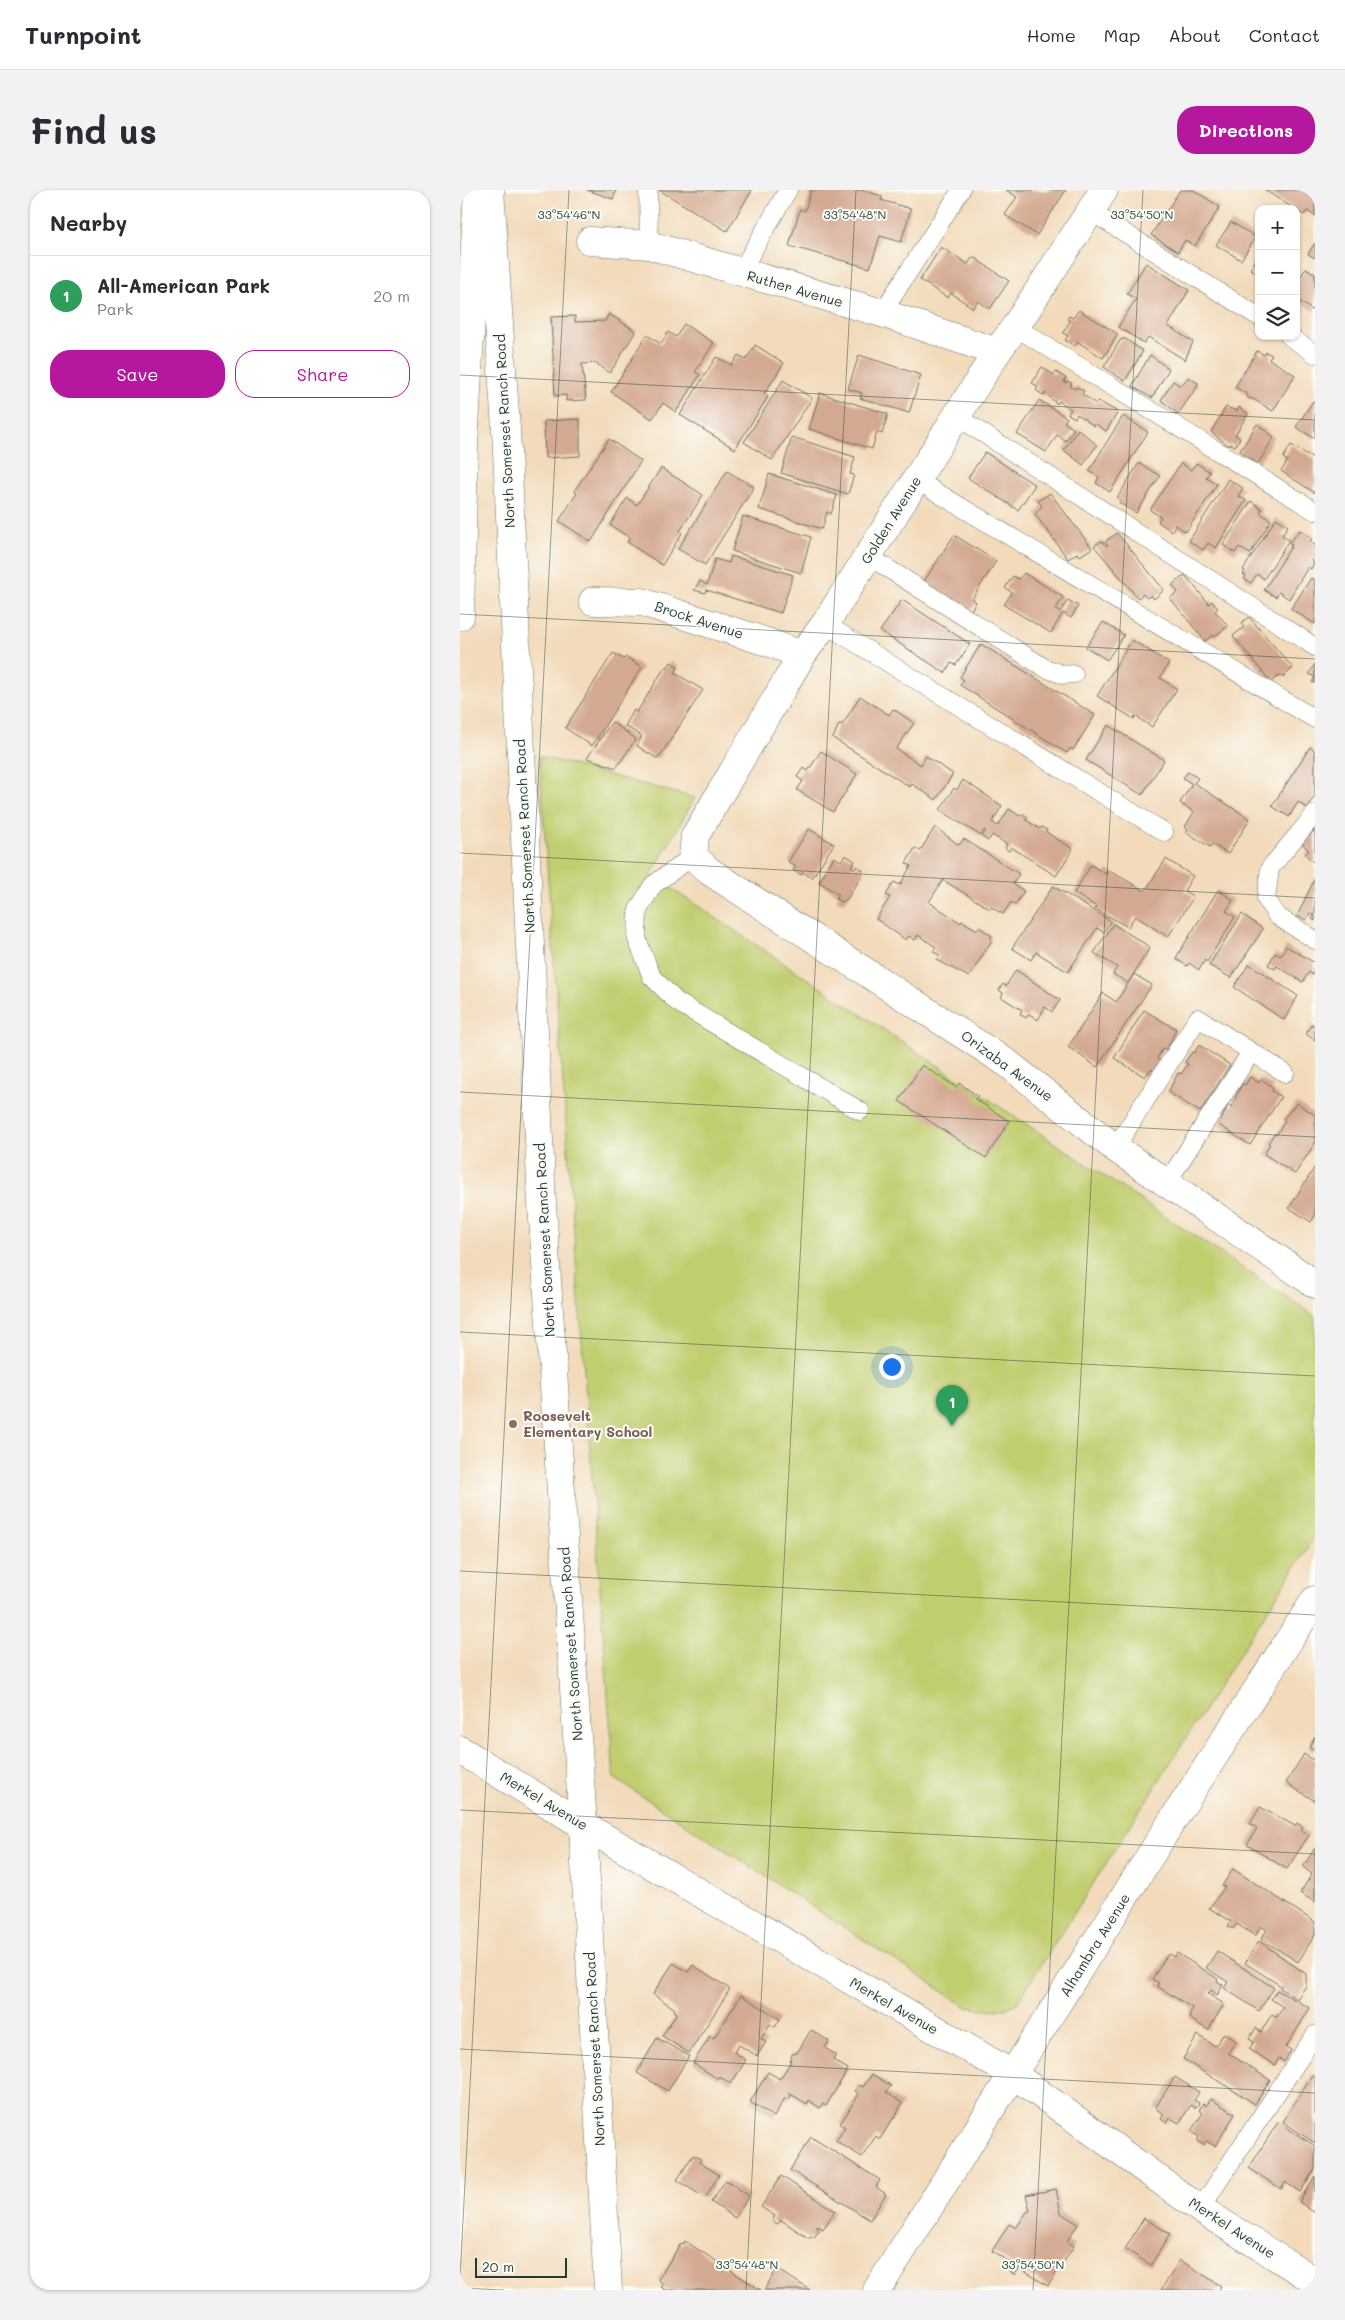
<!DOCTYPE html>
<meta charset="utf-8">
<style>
:root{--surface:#fff;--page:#f2f2f3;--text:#2b2b33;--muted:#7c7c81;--line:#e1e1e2;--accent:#b5179e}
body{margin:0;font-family:Mali,sans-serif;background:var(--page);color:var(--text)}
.controls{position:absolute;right:15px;top:15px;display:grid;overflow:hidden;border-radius:10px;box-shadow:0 1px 4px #0004}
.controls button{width:45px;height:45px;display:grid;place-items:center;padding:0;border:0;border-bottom:1px solid var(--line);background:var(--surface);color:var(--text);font:25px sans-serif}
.scale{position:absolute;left:15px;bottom:12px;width:92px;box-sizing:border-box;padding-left:5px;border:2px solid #1f3d34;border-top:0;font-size:14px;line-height:18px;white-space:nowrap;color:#1f3d34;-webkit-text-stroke:4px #fdfcf7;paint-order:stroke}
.you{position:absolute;left:431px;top:1176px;width:18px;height:18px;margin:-12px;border:4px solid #fff;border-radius:50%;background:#1a73e8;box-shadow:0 0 0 8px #1a73e833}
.badge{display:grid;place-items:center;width:32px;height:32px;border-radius:50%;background:var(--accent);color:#fff;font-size:16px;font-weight:700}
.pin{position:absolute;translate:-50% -41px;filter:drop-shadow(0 1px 2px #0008)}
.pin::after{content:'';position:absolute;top:26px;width:18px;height:15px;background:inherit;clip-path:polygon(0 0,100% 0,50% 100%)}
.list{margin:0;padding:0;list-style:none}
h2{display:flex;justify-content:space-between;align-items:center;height:65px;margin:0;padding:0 20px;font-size:21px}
h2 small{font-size:16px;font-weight:400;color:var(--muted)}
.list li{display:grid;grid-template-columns:32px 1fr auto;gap:15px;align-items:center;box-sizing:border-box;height:80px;padding:0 20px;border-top:1px solid var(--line)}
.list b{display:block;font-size:19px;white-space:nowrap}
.list p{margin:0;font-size:16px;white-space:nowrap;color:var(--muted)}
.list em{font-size:16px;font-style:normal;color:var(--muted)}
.actions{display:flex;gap:10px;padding:15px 20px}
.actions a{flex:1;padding:11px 0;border:1px solid var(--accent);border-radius:20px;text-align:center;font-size:18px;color:var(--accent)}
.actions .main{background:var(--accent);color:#fff}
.icon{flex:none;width:28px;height:28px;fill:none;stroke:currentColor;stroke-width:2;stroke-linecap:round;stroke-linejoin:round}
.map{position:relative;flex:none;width:855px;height:2100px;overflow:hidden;border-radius:20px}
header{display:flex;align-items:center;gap:30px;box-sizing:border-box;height:70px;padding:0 25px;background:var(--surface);border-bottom:1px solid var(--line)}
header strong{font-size:24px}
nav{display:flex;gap:28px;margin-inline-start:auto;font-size:18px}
.intro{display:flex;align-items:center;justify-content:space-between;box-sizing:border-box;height:120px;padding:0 30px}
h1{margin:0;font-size:35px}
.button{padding:12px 22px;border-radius:20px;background:var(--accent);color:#fff;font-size:18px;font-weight:700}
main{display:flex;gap:30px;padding:0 30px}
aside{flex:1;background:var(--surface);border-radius:20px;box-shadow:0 1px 4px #0004}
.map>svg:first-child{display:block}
</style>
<header>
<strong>Turnpoint</strong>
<nav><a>Home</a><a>Map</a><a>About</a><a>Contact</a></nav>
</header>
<div class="intro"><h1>Find us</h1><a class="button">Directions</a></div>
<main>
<aside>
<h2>Nearby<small></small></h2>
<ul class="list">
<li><span class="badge" style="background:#2e9e5b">1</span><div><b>All-American Park</b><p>Park</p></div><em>20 m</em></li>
</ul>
<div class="actions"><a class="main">Save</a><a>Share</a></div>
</aside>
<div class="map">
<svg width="855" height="2100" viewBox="0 0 855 2100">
<rect width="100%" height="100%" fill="#fdfcf7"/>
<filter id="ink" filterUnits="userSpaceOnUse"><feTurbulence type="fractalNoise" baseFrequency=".02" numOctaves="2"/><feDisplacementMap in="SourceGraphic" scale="10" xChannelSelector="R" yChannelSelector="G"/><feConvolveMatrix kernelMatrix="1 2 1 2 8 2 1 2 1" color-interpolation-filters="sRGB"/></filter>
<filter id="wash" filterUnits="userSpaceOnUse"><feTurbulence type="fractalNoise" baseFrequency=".0096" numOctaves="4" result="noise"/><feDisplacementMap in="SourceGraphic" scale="20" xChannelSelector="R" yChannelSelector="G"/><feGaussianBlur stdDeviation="1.12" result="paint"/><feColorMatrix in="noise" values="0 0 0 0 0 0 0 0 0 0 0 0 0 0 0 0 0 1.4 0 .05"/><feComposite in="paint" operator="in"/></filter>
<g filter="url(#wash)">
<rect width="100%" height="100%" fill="#f2daba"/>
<path fill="#c1ce70" stroke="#708652" d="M79,566L235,608L191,685L855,1126V1346L555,1816L532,1821L507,1817L154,1588Z"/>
<g id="blocks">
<path fill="#d4a991" d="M127,0H156L153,9Z
M199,0H292L267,41Z
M351,0H401L422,6L421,10L451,19L441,52L420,46L410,78L329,56L340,19L345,21Z
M546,0H606L577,45L545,25L557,7Z
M720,0H733L760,17L735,56L725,50L718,62L691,45Z
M805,0H855V26L847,21L844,25Z
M771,32L796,47L781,70L756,55Z
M855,53V68L848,64Z
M481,57L508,74L512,68L518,69L519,71L549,91L530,119L518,111L513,118L491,103L488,108L460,90Z
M799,66V84L790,79Z
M686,73L729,100L708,136L733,152L725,170L688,147L684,153L658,137L676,109L667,104Z
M846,78L855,84V122L836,109V94Z
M619,120L658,144L643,168L618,152L615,156L605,150L608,146L603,143L610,131L607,129L609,126L613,128Z
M149,124L176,141L150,183L137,174L138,173L122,174L126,210L106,211V205L95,206L91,127L115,126V132L145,131Z
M224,134L254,153L235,182L240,185L216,222L203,213L192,229L151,202L187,145L201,154L208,142L216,147Z
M664,148L683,161L665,191L644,177L661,149L663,150Z
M295,155L324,173L304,204L308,207L275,259L220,225L256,167L272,175L278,165L286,170Z
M797,161L804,165L806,162L812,165L809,169L835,185L813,221L793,209H790L787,207V204L775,197Z
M399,165L461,185L449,223L400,208L402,203L388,199Z
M690,165L709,179L692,208L672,196Z
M582,177L594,185L596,182L606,188L604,192L607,193L608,191L612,194L610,196L615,199L617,197L624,201L622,204L636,214L638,211L658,222L646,241L636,234L634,236L617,224L615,228L608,224L611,219L599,211L597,214L585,203L584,206L576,200L578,197L572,193Z
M728,187L738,193L737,197L718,224L701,210L713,191L721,196Z
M323,190L352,208L312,270L284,252Z
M360,203L428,224L422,244L417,242L412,259L349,239Z
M579,210L607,228L604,232L614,239L606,251L597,245L586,262L557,244Z
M853,211L855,212V249L836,237Z
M766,217L777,221L779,217L788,224L775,245L780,248L775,256L770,254L769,256L751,242Z
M663,226L688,242L650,302L636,293L639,287L629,281Z
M120,229V266L85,268L84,231Z
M797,234L814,247L798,274L780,261Z
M618,239L637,255L623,275L604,260Z
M332,247L395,267L390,284L394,285L388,304L321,283Z
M149,249L181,271L131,352L99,331L117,303L114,301Z
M831,255L855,269V303L821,281L828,271L823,268Z
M525,262L575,295L558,320L508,288Z
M679,273L700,286L676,323L659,313L661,310L657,308Z
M721,273L731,280L736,273L750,282L746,287L757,294L726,342L715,335L712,341L698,332L701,327L690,320Z
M201,278L243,305L220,341L222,343L202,375L167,352L170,348L150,335L167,308L177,315Z
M267,281L294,297L245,375L218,359Z
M309,284L377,305L371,324L367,322L362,339L299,319Z
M768,289L783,298L778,306L786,310L756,358L748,353L743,360L729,351Z
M590,303L632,358L620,366L617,363L608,369L575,324L582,316L578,311Z
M791,311L802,319L800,323L811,330L790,364L779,357L775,363L763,355Z
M283,326L351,347L341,383L272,361Z
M816,328L828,336L822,345L829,350L804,389L797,384L791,393L784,389L786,386L783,384L785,381L783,380Z
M840,340L852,348L850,351L855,355V365L851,371L854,373L851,379L848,377L829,409L819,402L816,407L804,400L832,355L829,353Z
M657,343L704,400L694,409L691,405L687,408L683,404L678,408L634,356L641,351L647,356L648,355L645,352Z
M494,345L536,371L512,409L516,412L508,425L461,396Z
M271,366L333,385L321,423L246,400L245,403L234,400L240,391L247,395L255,369L269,373Z
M564,383L603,407L596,419L600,422L608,410L618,416L611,428L603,423L591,443L544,415L552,402L545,398L553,386L559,389Z
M725,385L749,414L752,411L758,418L755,421L768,436L754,447L753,445L745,451L710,408L718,402L712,395Z
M851,388L855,390V434L831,419Z
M442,410L510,454L496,475L491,473L485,483L420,441Z
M789,427L833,478L823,487L820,485L811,492L773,446L784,437L781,433Z
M643,432L664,445L647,470L626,457Z
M672,450L709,473L700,488L717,499L692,537L675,526L674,529L637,506Z
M521,454L635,525L613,560L610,558L607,563L500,495L504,490L500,487Z
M153,463L164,469L166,467L182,477L132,556L105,538Z
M211,472L218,477L215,483L243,500L198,569L177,556L182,546L165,536L174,520L177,522L205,477L207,478Z
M855,474V493L852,492L855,487L849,484Z
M400,506L429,525L433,519L454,533L436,559L461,575L466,566L493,584L476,610L452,594L450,597L373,548L379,534H383Z
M152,532L176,549L156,578L127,568Z
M648,535L704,570L682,605L626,570Z
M850,557L855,561V606L847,618L838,612L829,627L812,616Z
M361,561L397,584L373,622L337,600L343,591L337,587L343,578L348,581Z
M728,582L738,588L734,593L790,629L768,664L752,654L750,657L726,642L728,639L725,637L734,622L720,613L732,594L723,588Z
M503,590L542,616L532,632L538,636L549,619L560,626L562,624L567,627L566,630L580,639L581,637L587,640L586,642L613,659L596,686L551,657L549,661L545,658L547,654L532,645L528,651L522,647L526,641L524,640L521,646L480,620L494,598L497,600Z
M475,637L499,655L504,649L559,684L553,694L564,701L555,715L551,712L543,724L531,717L530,719L483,690L469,712L501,733L502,731L517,740L519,737L532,746L530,749L532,750L509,787L477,770L480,765L473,762L476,757L458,745L455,750L449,746L446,750L416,729L430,707L426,705L434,692L440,695L451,676L446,673L455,658L460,661Z
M349,639L374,654L352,688L343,682L341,685L333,680L336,677L328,672Z
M855,640V671L854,673L845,664L849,661L841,652Z
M385,665L395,671L391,677L395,679L397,676L403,680L401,682L403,684L387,709L382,712L376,709L379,705L359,692L374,667L381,671Z
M706,669L733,686L724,701L733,706L731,711L708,747L675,726L668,737L635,719L637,717L614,703L631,675L646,684L648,680L685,701Z
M855,688V731L852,729L854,725L850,723L846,730L837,726Z
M593,696L651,731L644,742L637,738L608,782L576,762L571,770L552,758Z
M758,700L773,710L766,721L775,727L747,772L745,770L739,780L729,773L727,776L716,769L717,766Z
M782,724L803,739L771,788L749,775Z
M653,734L690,757L668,793L653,784L657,777L634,763Z
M826,756L855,773L853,785L849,782L843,792L817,776L815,779L808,775L815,763L821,766Z
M789,774L838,806L824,830L774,797Z
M556,780L600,810L592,822L585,817L578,830L569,824L566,828L560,824L562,820L541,807L543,803L539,800L543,794L546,796Z
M674,784L692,795L637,877L608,857L643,803L656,812Z
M684,820L716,839L707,860L703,858L697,869L700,871L694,881L691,879L685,887L654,868Z
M852,834L855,836V850L846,844Z
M739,855L770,875L740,922L708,902L718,883L721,884L728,874L725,872L732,862L734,863Z
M462,875L496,897L499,893L518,906L515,909L549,931L526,968L439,911Z
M790,887L799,893L801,889L813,897L812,901L821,907L790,955L759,935L768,915L771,917L782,894L785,895Z
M837,913L855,925V953L835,984L804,964L810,954L808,953L814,944L816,945L825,931L823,929Z
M855,977V1026L851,1032L829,1018Z
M855,1546V1561L849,1557Z
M844,1564L855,1571V1611L826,1593Z
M800,1617L835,1636L837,1633L843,1637L841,1640L849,1645L827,1679L787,1655L797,1638L790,1634Z
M855,1658V1712L840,1703L852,1684L843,1677Z
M773,1679L855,1732V1745L838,1772L801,1749L807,1740L801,1736L795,1746L777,1734L773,1739L768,1736L771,1731L749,1718L765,1697L762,1696Z
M799,1751L846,1784V1796L837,1809L820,1798L821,1796L785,1773Z
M757,1761L814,1798L799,1821L764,1798L768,1792L746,1778Z
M717,1763L758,1789L757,1791L763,1795L757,1805L751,1800L748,1804L764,1814L748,1840L729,1828L732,1818L697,1796L699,1793L692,1789L708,1764L714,1767Z
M213,1773L228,1782L233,1775L270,1799L229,1863L202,1846L217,1823L214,1821L215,1819L193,1804Z
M817,1800L850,1818L826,1857L831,1860L824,1872L819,1868L815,1875L789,1859L794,1852L789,1849L796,1838L801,1842L812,1824L817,1827L823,1817L811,1809Z
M281,1805L320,1829L315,1837L310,1834L301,1849L306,1852L297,1866L279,1855L274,1862L286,1870L271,1894L259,1886L258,1889L233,1873L250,1846L254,1848Z
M351,1840L369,1851L365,1858L376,1865L373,1870L388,1879L366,1916L363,1914L360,1918L348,1910L347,1914L329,1903L331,1906L328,1910L325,1908L314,1927L290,1912L308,1882L320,1889L330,1873L332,1864L337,1863Z
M764,1843L776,1851L768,1863L810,1890L795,1914L723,1869L738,1845L755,1856Z
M197,1848L229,1866L208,1901L177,1883Z
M412,1884L431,1896L426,1902L442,1913L435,1928H433L420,1949L416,1946L402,1967L376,1951L385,1937L380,1934L399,1904L395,1901L399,1895L403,1897Z
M852,1885L855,1886V1953L823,1932Z
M715,1887L739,1902L734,1910L739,1913L735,1918L731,1915L719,1933L710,1928L707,1933L701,1929L704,1924L695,1918Z
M751,1909L775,1924L755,1956L746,1951L744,1955L737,1951L739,1947L731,1941L743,1923L739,1920L743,1913L746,1916Z
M818,1932L855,1956V1979L840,2002L825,1992L821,1999L789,1978Z
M351,1947L420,1990L416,1997L426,2004L410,2030L330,1980Z
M233,1965L241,1969L239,1972L259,1985L245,2008L217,1990Z
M321,1986L375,2021L363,2039L356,2035L359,2041L354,2047L348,2048L321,2030L318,2034L312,2031L315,2026L301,2017Z
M855,1986V2023L839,2012Z
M266,1990L289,2006L275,2028L251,2012Z
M596,1999L601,2023L618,2034L607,2051L614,2056L588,2096L559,2078L555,2085L547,2080L551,2073L532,2061L549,2034L556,2038L567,2022L570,2021L566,2005Z
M684,2028L710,2044L691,2075L665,2059Z
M225,2051L301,2100H206L201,2097L204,2094L198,2090L221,2053L223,2054Z
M720,2070L761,2096L759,2100H701Z
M317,2079L350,2100H304Z"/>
</g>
</g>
<g filter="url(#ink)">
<use href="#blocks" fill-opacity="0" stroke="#697463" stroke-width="1"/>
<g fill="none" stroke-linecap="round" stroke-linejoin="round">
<g stroke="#697463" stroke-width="19">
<path id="lane" d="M188,0L189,55
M630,21L799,127
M280,83L328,0
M422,123L501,0
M555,137L855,321
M829,146L855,164
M496,226L855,457
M456,290L855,529
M408,366L585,478L604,485L614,484
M365,434L704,642
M855,624L810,678L806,709L817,726L855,750
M233,666L193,695L178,720L177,749L192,787L217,812L400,921
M655,958L738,828L825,883
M706,994L791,862
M740,2019L855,1845"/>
</g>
<g stroke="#697463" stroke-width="29">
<path id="street" d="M644,0L555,137L537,162L365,434L342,465L235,646L233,666L249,681L547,873L655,958L855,1094
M130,51L189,55L422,123L537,162
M133,411L182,412L310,453L342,465
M0,1560L123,1635L554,1885L740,2019L855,2091
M417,2100L707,1639L855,1410"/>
</g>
<g stroke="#697463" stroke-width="29">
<path id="secondary" d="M30,0L46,239L82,1014L123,1635L148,2100"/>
</g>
<g stroke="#697463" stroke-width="29">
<path id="highway" d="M0,426L4,255L18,0"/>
</g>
<use href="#lane" stroke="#fff" stroke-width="18"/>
<use href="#street" stroke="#fff" stroke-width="28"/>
<use href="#secondary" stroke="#fff" stroke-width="28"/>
<use href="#highway" stroke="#fff" stroke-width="28"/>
</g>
</g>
<path fill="none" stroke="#1f3d34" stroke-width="1" stroke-opacity="0.45" d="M0,185L855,230M0,424L855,469M0,663L855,708M0,902L855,947M0,1142L855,1186M0,1381L855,1425M0,1620L855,1664M0,1859L855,1903M0,2088L109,0M0,2098L44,2100M286,2100L396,0M573,2100L683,0"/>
<circle fill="#8d6e63" stroke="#fdfcf7" stroke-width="2" cx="53" cy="1234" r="5"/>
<g text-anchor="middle" stroke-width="4" stroke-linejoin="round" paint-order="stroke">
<g font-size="14" fill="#1f3d34" stroke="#fdfcf7">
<text transform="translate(335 99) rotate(16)" y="5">Ruther Avenue</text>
<text transform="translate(45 241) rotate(-93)" y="5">North Somerset Ranch Road</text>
<text transform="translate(431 330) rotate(-58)" y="5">Golden Avenue</text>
<text transform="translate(239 430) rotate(18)" y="5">Brock Avenue</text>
<text transform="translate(65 646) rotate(-93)" y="5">North Somerset Ranch Road</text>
<text transform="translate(547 876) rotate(36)" y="5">Orizaba Avenue</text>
<text transform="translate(85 1050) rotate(-93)" y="5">North Somerset Ranch Road</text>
<text transform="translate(111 1454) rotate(-94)" y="5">North Somerset Ranch Road</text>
<text transform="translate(84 1611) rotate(31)" y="5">Merkel Avenue</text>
<text transform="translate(635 1755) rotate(-58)" y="5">Alhambra Avenue</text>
<text transform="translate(434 1816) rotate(30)" y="5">Merkel Avenue</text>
<text transform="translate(135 1859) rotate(-93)" y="5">North Somerset Ranch Road</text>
<text transform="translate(772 2038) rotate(33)" y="5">Merkel Avenue</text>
</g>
<g font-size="14" font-weight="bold" fill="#785e54" stroke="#fdfcf7" text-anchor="start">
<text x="63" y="1231">Roosevelt<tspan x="63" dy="16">Elementary School</tspan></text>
</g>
</g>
<g font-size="12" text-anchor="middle" fill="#1f3d34" stroke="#fdfcf7" stroke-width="4" stroke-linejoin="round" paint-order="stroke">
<text x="109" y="29">33°54'46"N</text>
<text x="395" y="29">33°54'48"N</text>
<text x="682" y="29">33°54'50"N</text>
<text x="287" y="2079">33°54'48"N</text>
<text x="573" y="2079">33°54'50"N</text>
</g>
</svg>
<div class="controls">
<button>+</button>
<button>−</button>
<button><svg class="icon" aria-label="layers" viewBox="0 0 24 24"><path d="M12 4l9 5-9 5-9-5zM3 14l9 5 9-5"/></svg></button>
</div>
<div class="scale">20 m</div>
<div class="you"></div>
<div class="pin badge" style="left:492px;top:1236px;background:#2e9e5b">1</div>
</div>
</main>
